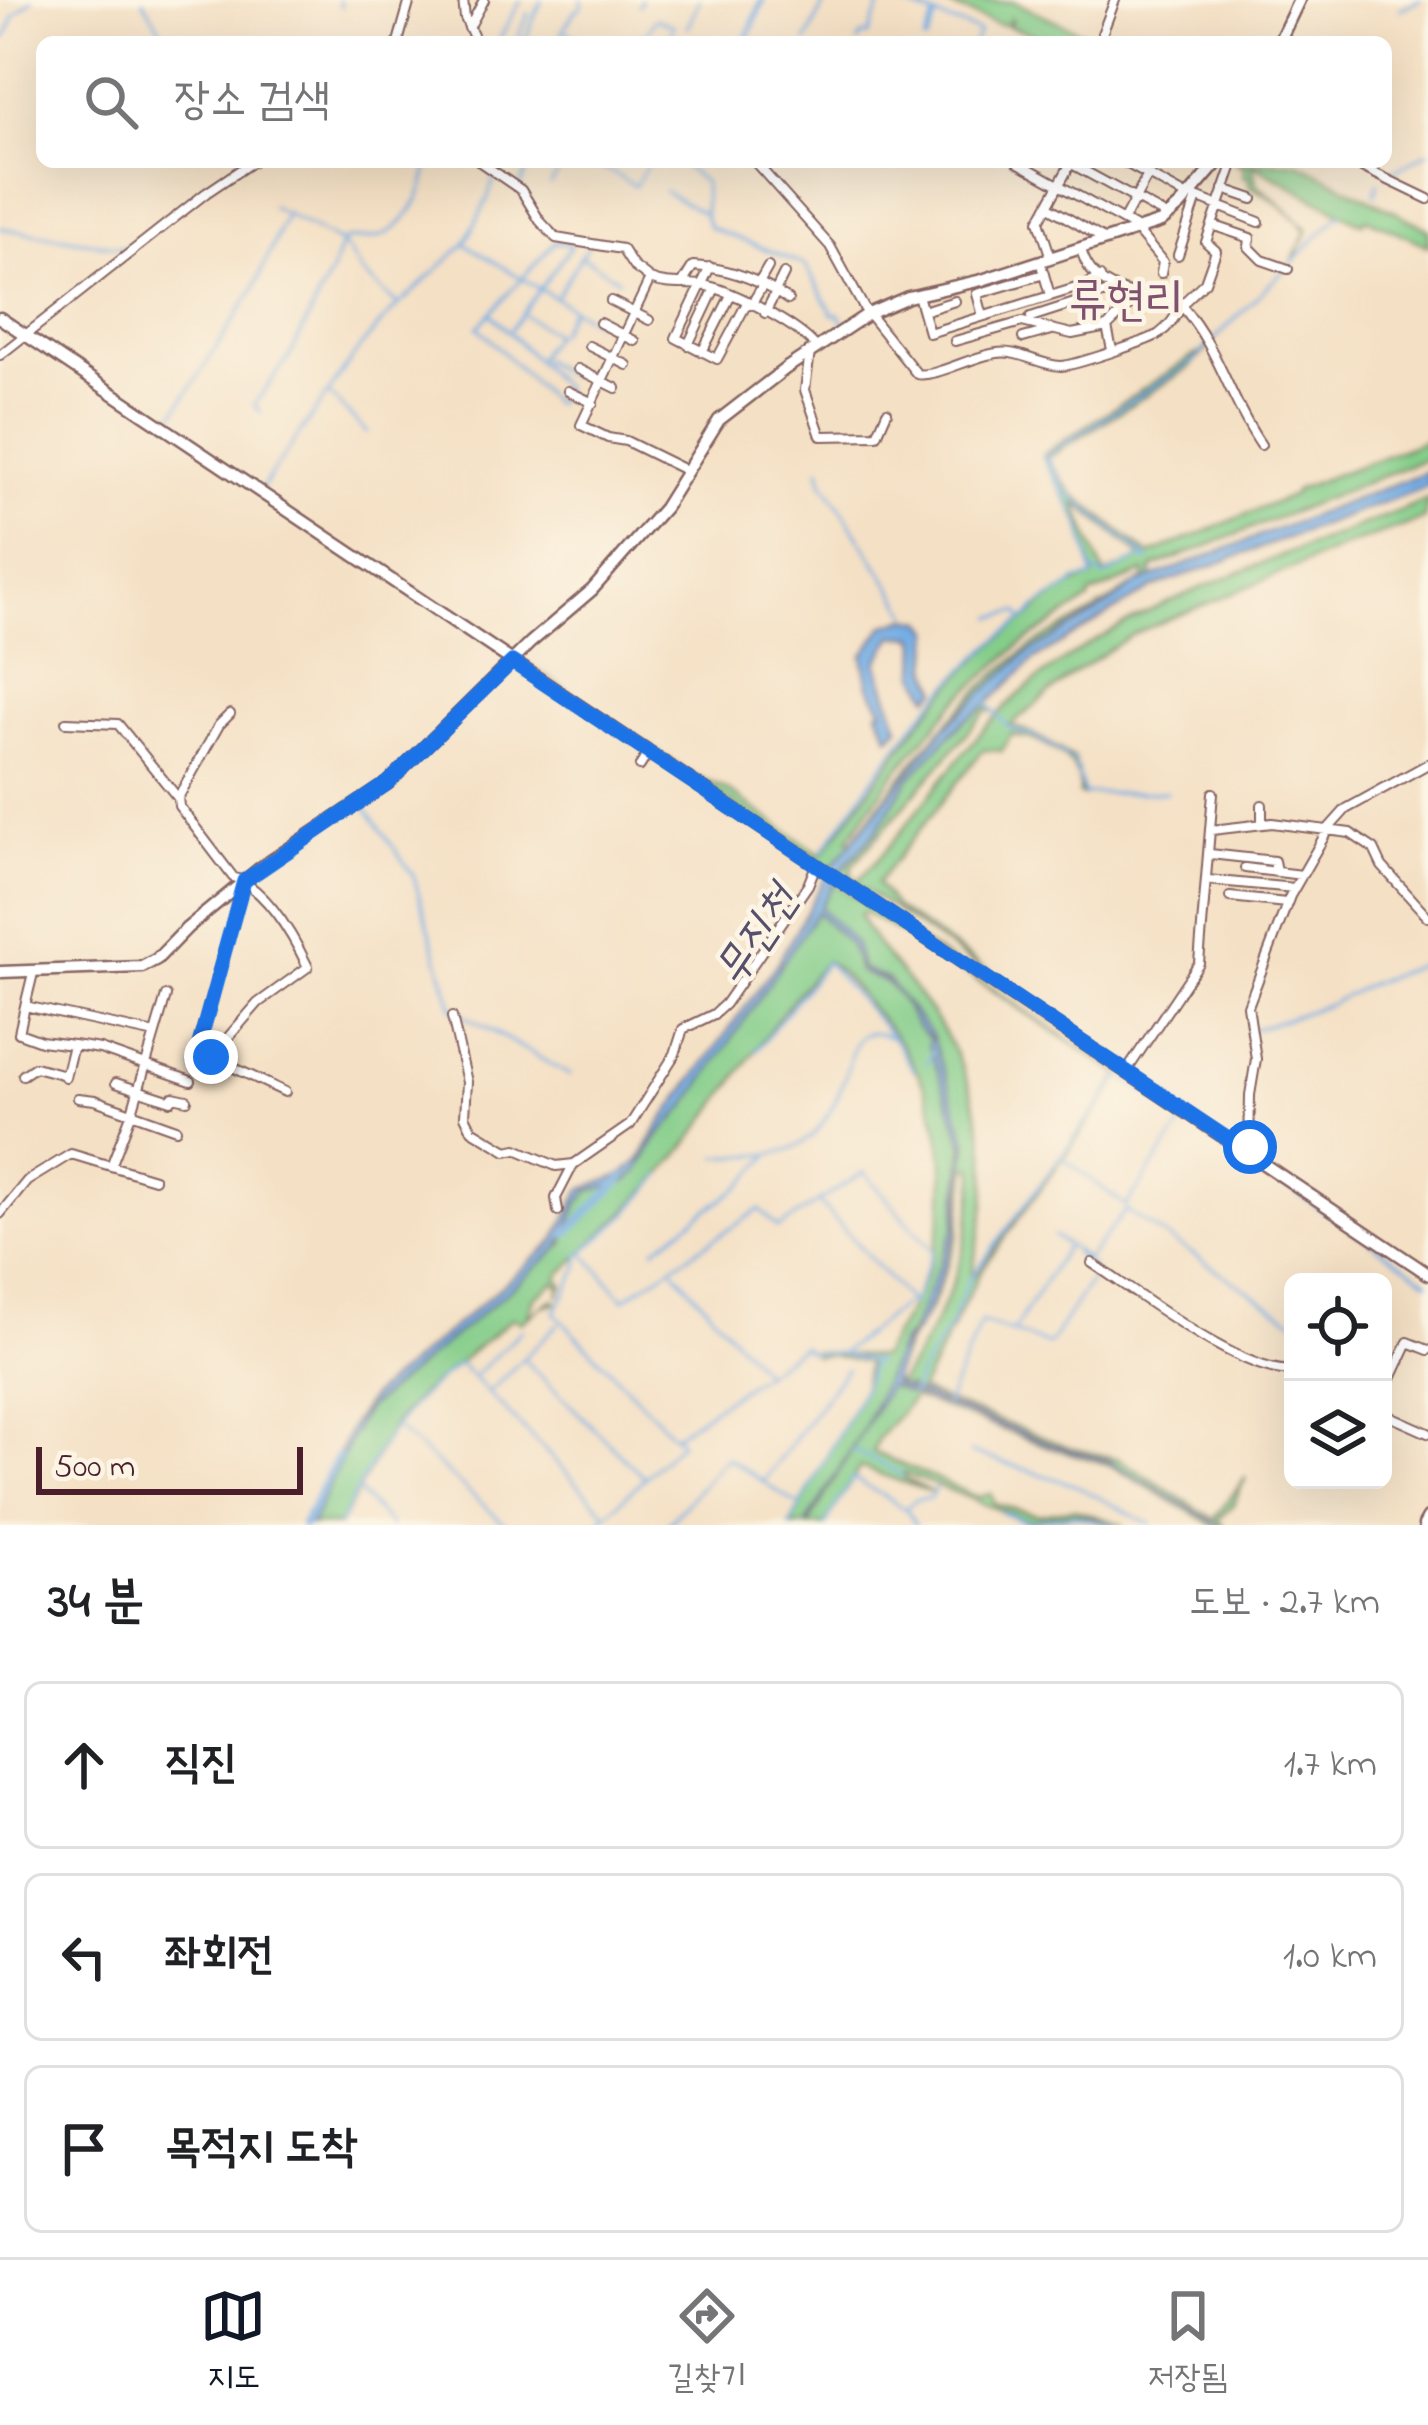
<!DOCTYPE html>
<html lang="ko">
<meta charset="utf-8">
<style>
:root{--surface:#fff;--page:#f2f2f2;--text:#202124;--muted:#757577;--line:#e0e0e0;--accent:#111827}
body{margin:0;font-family:"Indie Flower","Poor Story",sans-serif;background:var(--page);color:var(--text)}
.controls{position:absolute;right:36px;bottom:36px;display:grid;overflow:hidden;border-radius:18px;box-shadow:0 12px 48px #0002}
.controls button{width:108px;height:108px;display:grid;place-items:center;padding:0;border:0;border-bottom:3px solid var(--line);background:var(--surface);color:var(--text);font:60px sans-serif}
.scale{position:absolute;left:36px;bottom:30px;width:267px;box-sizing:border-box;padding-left:12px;border:6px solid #4a1f2b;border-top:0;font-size:33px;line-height:42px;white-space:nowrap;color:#4a1f2b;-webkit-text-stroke:9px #fcf5e5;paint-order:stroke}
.stop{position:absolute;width:36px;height:36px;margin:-27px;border:9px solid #1a73e8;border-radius:50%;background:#fff}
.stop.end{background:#1a73e8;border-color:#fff;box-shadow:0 3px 12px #0008}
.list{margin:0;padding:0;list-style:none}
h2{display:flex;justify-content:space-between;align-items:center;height:156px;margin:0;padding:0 48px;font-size:51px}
h2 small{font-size:39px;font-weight:400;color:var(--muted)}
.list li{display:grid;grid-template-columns:78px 1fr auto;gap:36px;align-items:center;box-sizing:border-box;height:168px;margin:0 24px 24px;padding:0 24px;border:3px solid var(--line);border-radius:18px}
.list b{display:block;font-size:45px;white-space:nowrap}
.list em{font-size:39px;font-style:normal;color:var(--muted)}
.icon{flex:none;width:66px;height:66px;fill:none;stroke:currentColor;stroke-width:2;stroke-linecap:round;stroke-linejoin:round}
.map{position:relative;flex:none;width:1428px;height:1525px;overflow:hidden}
.search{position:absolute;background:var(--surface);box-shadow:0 12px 48px #0002;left:36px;right:36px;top:36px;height:132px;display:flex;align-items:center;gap:30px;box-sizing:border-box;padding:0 42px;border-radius:18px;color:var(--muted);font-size:45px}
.sheet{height:732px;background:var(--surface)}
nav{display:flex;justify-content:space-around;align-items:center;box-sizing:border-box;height:168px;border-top:3px solid var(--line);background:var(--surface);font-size:33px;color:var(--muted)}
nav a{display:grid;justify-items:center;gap:6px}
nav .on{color:var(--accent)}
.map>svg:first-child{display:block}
</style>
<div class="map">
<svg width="1428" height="1525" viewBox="0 0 1428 1525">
<rect width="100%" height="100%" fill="#fcf5e5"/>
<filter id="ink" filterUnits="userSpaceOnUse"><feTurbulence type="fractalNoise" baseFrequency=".00833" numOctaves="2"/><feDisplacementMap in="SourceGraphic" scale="24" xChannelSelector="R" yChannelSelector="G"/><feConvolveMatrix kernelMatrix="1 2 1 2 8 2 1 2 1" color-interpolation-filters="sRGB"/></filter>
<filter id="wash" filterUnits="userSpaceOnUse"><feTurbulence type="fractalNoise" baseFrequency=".004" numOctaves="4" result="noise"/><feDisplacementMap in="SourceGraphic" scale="48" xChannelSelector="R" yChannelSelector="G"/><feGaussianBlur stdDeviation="2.7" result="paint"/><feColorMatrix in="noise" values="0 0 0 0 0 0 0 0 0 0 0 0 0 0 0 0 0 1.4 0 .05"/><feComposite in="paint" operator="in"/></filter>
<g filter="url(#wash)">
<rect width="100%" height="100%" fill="#f4e0c4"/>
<path fill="#84cd8a" stroke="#67765a" stroke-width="3" fill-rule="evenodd" d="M934,0L1014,2L1095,38L1100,35L1102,42H1057L1010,27L1012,17L1007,25L997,24Z
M1236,162H1297L1428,229V246L1366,218L1362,223L1356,221L1252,164L1256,183L1308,229L1293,260L1307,232C1295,214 1269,194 1249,186L1250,179L1243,176L1245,168Z
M1211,345L1187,369L1047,458L1072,493L1149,555L1293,495L1295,490L1428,440V458L1154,567L1151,571L1152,578L1138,583L1100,611L1098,608C1115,600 1128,587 1145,579L1144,572L1090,595L1089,600L1020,645L958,699L894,774L848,839L852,841C903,773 954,706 1022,653C1044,636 1071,624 1095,611L1097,612L1026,654L946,726L831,868L808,855L523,661L693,776L724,788L821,855C888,770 940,676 1032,615C1040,602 1083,579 1094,577L1080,523L1042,455L1197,354L1199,356ZM1075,502L1135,551L1141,558L1105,575C1093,550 1086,527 1075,502Z
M1428,499L1424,519L1354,543L1133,634L1070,676L1010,726L1028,731L1074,758L1083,795L1079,794C1084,759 1042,738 1011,735L1002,751L983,750L877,883L895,907L1127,1065L1125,1068L840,873L876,831L910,777L962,722L987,705L993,711H986L853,865L851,874L857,881C919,820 963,738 1033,683C1150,591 1293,557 1428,499Z
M834,883L1122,1075L1064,1158L1120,1075L928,948L863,912L860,914C866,937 903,974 919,996C964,1055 994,1130 985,1205C982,1229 975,1254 971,1278L1062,1159L980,1272L920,1391L1071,1448L1119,1459L1214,1519L1246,1477L1233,1505L1218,1520L1223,1525H1213L1110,1465L1049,1447L914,1397L878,1438L873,1452L977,1497L991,1493L995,1504L1038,1515L1073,1509L1124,1525L1073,1514L1028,1521L904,1473L906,1479L933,1493L860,1467L825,1525H808L888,1386L922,1398L907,1389L908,1385L905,1389L891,1383V1377L904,1344L917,1330L930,1302L957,1231L967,1144L931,1035L887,979L861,968C855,942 840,930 821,911V903ZM968,1167L974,1168L975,1175C968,1260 946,1313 898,1384L893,1379L905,1347L932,1305L958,1236Z
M816,912L850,945L859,971C868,977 878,977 887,983C906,997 911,1028 930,1038L964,1145L955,1226L911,1333L900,1344L863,1430L806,1525H790L863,1389L867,1362L831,1355L815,1356L814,1352L880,1357C893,1335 908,1314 918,1292C963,1196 948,1092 877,1015C861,998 846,974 826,961C771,1018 732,1091 681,1152C644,1198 599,1234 558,1277L563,1285L558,1296L560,1286L554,1282L534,1298L528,1315L553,1299L557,1302L542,1306L521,1322L512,1318L421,1394L395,1422L339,1525H311L360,1419L369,1407L564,1244L579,1202L589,1191L627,1181L638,1172L656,1139L686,1106Z"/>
<path fill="#72ace3" stroke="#5e6687" stroke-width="3" d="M1428,471V486L1154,587L1035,659L985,706L962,722L910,777L876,831L846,864L820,907L855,943L861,968L887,979L931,1035L967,1140L957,1231L932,1300L917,1330L904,1344L892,1383L1053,1445L1107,1460L1219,1525L1107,1462L1050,1446L889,1386L806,1525L863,1430L900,1344L911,1333L955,1226L964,1145L928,1044L930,1038C911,1028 906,997 887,983C878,977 868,977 859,970L850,945L817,912L687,1105L656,1139L638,1172L627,1181L589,1191L579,1203L559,1248L369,1407L360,1419L311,1525H306L352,1424L373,1395L554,1242L581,1190L624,1174L640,1160L657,1129L778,962L833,865L946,726L1026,654L1096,613L1138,583Z
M908,618L924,621L932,631L929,667L938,689L929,697L917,674L918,643L915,636H894L877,662L899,727L889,737L878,711L883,709L869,687L863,656L884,626Z"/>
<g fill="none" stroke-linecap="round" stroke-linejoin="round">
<path stroke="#72ace3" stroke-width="3" d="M143,0L168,42
M339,0L341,8
M889,0L979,32L975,42
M639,5L641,0
M1400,9L1420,0
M924,11L930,0
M687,28L699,0
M566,31L587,42
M0,39L7,36L14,16L32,0
M498,42L521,0
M516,42L529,13
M524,42L542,0
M556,42L574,12L582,7V0
M641,42L656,18L674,26L666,42
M744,42L761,0
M748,42L764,0
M806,42L826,0
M858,42L863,35L868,36L883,0
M924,42L934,17
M927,42L937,18
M581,162L606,169L635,186L649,162
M677,162L704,182L705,216L709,227L805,265
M1387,175L1428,152
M551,184L564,162
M520,186L530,162
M664,191L703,213
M1375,194L1378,183
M272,207L339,242
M0,228L128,248
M465,244L595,322
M583,257L618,279
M806,266L833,314H839L844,323
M557,295L587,247
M401,303L465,244L487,200L500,162
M490,313L564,389L554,404L478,327L479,326C504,298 530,270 555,242L571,244
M525,316L554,334L538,357L570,377
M511,329L571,246
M558,333L571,309
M329,394L367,433
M261,412L254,405L291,354L332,270L342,242C353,236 364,241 378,237C408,228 427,191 428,162
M168,423L253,291L287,213
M820,468L823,481L909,614
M263,486L361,346L398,305L363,274L344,246
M1149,560L1068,493L1046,455L1192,362L1341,213
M1094,571L1104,577L1140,558L1147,560
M994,617L1018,612L1023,618
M985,701L1009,728L1036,737L1074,761L1084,794L1167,792
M366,808L413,875L453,1009L570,1075
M822,852C882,765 943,673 1031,615C1038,600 1066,594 1076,581L1093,577L1080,523L1042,456
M1255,1029L1330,1004L1364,986L1428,962
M756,1051L826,962L892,1037
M927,1063L933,1050
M1123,1077L1428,1281
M718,1157C747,1154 774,1159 801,1144C823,1132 839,1097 846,1073C855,1044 853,1023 893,1038L914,1071
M1064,1159L1126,1206L1186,1119
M662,1175L628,1213L579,1256V1267L555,1313L674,1436
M820,1203L909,1301L840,1354
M698,1216L740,1187L769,1156
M1054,1236L1087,1259L1126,1210L1293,1320
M717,1237L760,1209L778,1228L864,1172L933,1251L912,1304L909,1301
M655,1249L696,1218
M585,1254L624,1299L715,1238
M1075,1254L1092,1266
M674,1270L763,1371
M1013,1332L1065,1248
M815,1353H839L876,1363
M523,1359L645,1478
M474,1376L523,1329
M488,1393L558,1324
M912,1394L920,1373L951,1324L968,1281L1121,1076
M946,1404L981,1322L1049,1345L1096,1272
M394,1426L506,1525
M680,1443L675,1435L802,1346L811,1353
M853,1450L903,1475
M970,1452L1075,1485L1152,1525
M729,1459L797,1504
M713,1473L727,1457
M763,1482L846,1369
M358,1492L390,1525
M907,1510L915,1525
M1002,1513L1028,1522L1073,1515L1113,1525
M339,1525C377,1451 392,1416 459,1363L607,1514
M596,1525L678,1445
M667,1525L710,1476
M790,1525L863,1389L872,1360
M825,1525L853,1478L905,1509L915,1500L930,1498L935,1489"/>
<path stroke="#72ace3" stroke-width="8" d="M566,1234L623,1178
M303,1525L338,1457"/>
</g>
</g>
<g filter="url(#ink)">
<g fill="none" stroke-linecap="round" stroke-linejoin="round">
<g stroke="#866361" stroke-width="12">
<path id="minor" d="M463,0L465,18L476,42
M469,28L484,0
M398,42L410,0
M1103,42L1102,34L1115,0
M480,162L521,190L540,221L556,238L622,249L633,266L650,279
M755,162L830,246L864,308L917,374C935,378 972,356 997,353C1020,350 1038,365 1061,366C1073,366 1148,341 1159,334C1170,326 1176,317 1181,305C1220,350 1228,397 1261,445
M1017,162L1134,227L1163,262L1161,273
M1068,162L1167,216
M1124,162L1188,197
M1351,162L1428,199
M1224,189L1253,199
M1191,195L1259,222
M1047,206L1105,240
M1123,221L1148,175
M1212,225L1250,238L1249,247L1262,260L1288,269
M1081,249C1093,297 1143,293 1181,305L1205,282L1216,251L1206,242L1234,162
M1178,255L1197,198
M1051,258L1039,221L1071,163
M1040,261L1050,295
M710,267L676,338L717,359L747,303
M759,283L768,267
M682,284L693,266C729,268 759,279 788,300
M775,292L784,274
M918,295L929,333L1086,285L1100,277
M611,301L649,320
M751,305L763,285
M923,311L955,301
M765,313L776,292
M983,316L977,294L1044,274
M1031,317L1115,290
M600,323L635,341
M1023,338L1052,330
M955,341L1022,322L1072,334L1107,327
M688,345L715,288
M589,346L627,365
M1112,350L1107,327L1128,307V297
M702,352L731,295
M810,352L805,390L821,436L877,435L887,412
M0,355L206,193L252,162
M578,369L616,388
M568,391L593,403
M687,471L626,441L608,438L581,425L650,279C669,287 687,282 707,286C734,291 799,326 816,347
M66,722L118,724L178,798
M640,766L648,753
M1262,805V823
M1212,830L1272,823L1350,833L1374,849L1382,866L1428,917
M1210,854L1274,861L1276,871
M1245,868L1302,875
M1207,880L1294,888
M1230,897L1286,903
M25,1006L33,973
M452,1017L467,1082L465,1116L472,1130L507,1151L516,1149L556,1166L574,1164L630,1125L675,1054L683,1029L714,1014L725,1004L808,885L816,865
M73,1045L41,1041L19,1033L25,1006L155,1034
M211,1057L258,1003L308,967C293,936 267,889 233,877L179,806L178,798L219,725L230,714
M193,1062L244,882
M195,1062L211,1057L285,1092
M1126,1072L1199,963L1213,793
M23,1075L35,1067L65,1075
M65,1077L73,1045L100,1049L191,1081
M116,1083L171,1101L173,1097L187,1100
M78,1098L95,1100L176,1129
M1249,1153L1250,1095L1256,1059L1248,1006L1290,896L1329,828L1346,809L1428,764
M111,1166L132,1112L166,996
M558,1211L556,1198L573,1165
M0,1214L27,1181L71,1154L154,1179
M1092,1263C1135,1291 1244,1376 1293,1370
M1383,1396L1408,1342L1428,1350
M1383,1413L1428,1433"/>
</g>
<g stroke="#866361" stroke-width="15">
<path id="major" d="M1279,42L1299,0
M0,318L1428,1274
M0,972L142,967L157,959L187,928L260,868L388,783L530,643L592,590L664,508L719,420L785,369L868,314L908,297L982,280L1161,222L1180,206L1218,162
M1424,1525L1428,1518"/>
</g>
<use href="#minor" stroke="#fff" stroke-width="8"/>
<use href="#major" stroke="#fff" stroke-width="10"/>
</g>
</g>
<g fill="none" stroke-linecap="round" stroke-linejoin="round" filter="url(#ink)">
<path stroke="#1a73e8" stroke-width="15" d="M211,1057L194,1063L244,881L388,783L512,662L1249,1153L1250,1147"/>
</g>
<g text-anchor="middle" stroke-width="9" stroke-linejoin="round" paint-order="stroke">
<g font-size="45" font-style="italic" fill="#58506b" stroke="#fcf5e5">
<text transform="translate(754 934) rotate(-56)" y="16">무진천</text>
</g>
<g font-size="48" fill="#7f516f" stroke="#fcf5e5">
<text x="1126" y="315">류현리</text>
</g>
</g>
</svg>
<div class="controls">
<button><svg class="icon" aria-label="locate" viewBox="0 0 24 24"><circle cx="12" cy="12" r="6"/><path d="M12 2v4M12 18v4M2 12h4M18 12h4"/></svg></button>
<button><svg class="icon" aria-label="layers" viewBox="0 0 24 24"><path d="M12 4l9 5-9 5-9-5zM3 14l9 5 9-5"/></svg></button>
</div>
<div class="scale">500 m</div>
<div class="stop" style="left:1250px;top:1147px"></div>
<div class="stop end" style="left:211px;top:1057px"></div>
<div class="search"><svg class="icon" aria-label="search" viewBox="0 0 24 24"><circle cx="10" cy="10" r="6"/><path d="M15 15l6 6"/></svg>장소 검색</div>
</div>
<section class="sheet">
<h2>34 분<small>도보 · 2.7 km</small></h2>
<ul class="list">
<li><svg class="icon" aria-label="ahead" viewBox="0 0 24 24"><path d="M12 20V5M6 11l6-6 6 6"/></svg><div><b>직진</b></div><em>1.7 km</em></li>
<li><svg class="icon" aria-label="left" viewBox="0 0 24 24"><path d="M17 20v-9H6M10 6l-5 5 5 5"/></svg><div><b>좌회전</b></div><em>1.0 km</em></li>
<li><svg class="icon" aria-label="arrive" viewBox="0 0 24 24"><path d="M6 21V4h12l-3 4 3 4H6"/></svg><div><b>목적지 도착</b></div></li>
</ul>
</section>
<nav>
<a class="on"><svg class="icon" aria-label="map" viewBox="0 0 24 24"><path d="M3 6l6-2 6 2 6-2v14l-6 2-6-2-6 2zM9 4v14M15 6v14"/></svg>지도</a>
<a><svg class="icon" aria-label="directions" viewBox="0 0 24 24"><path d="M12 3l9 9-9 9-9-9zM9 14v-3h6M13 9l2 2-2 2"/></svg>길찾기</a>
<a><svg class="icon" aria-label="saved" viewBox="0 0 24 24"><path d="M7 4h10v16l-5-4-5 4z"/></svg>저장됨</a>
</nav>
